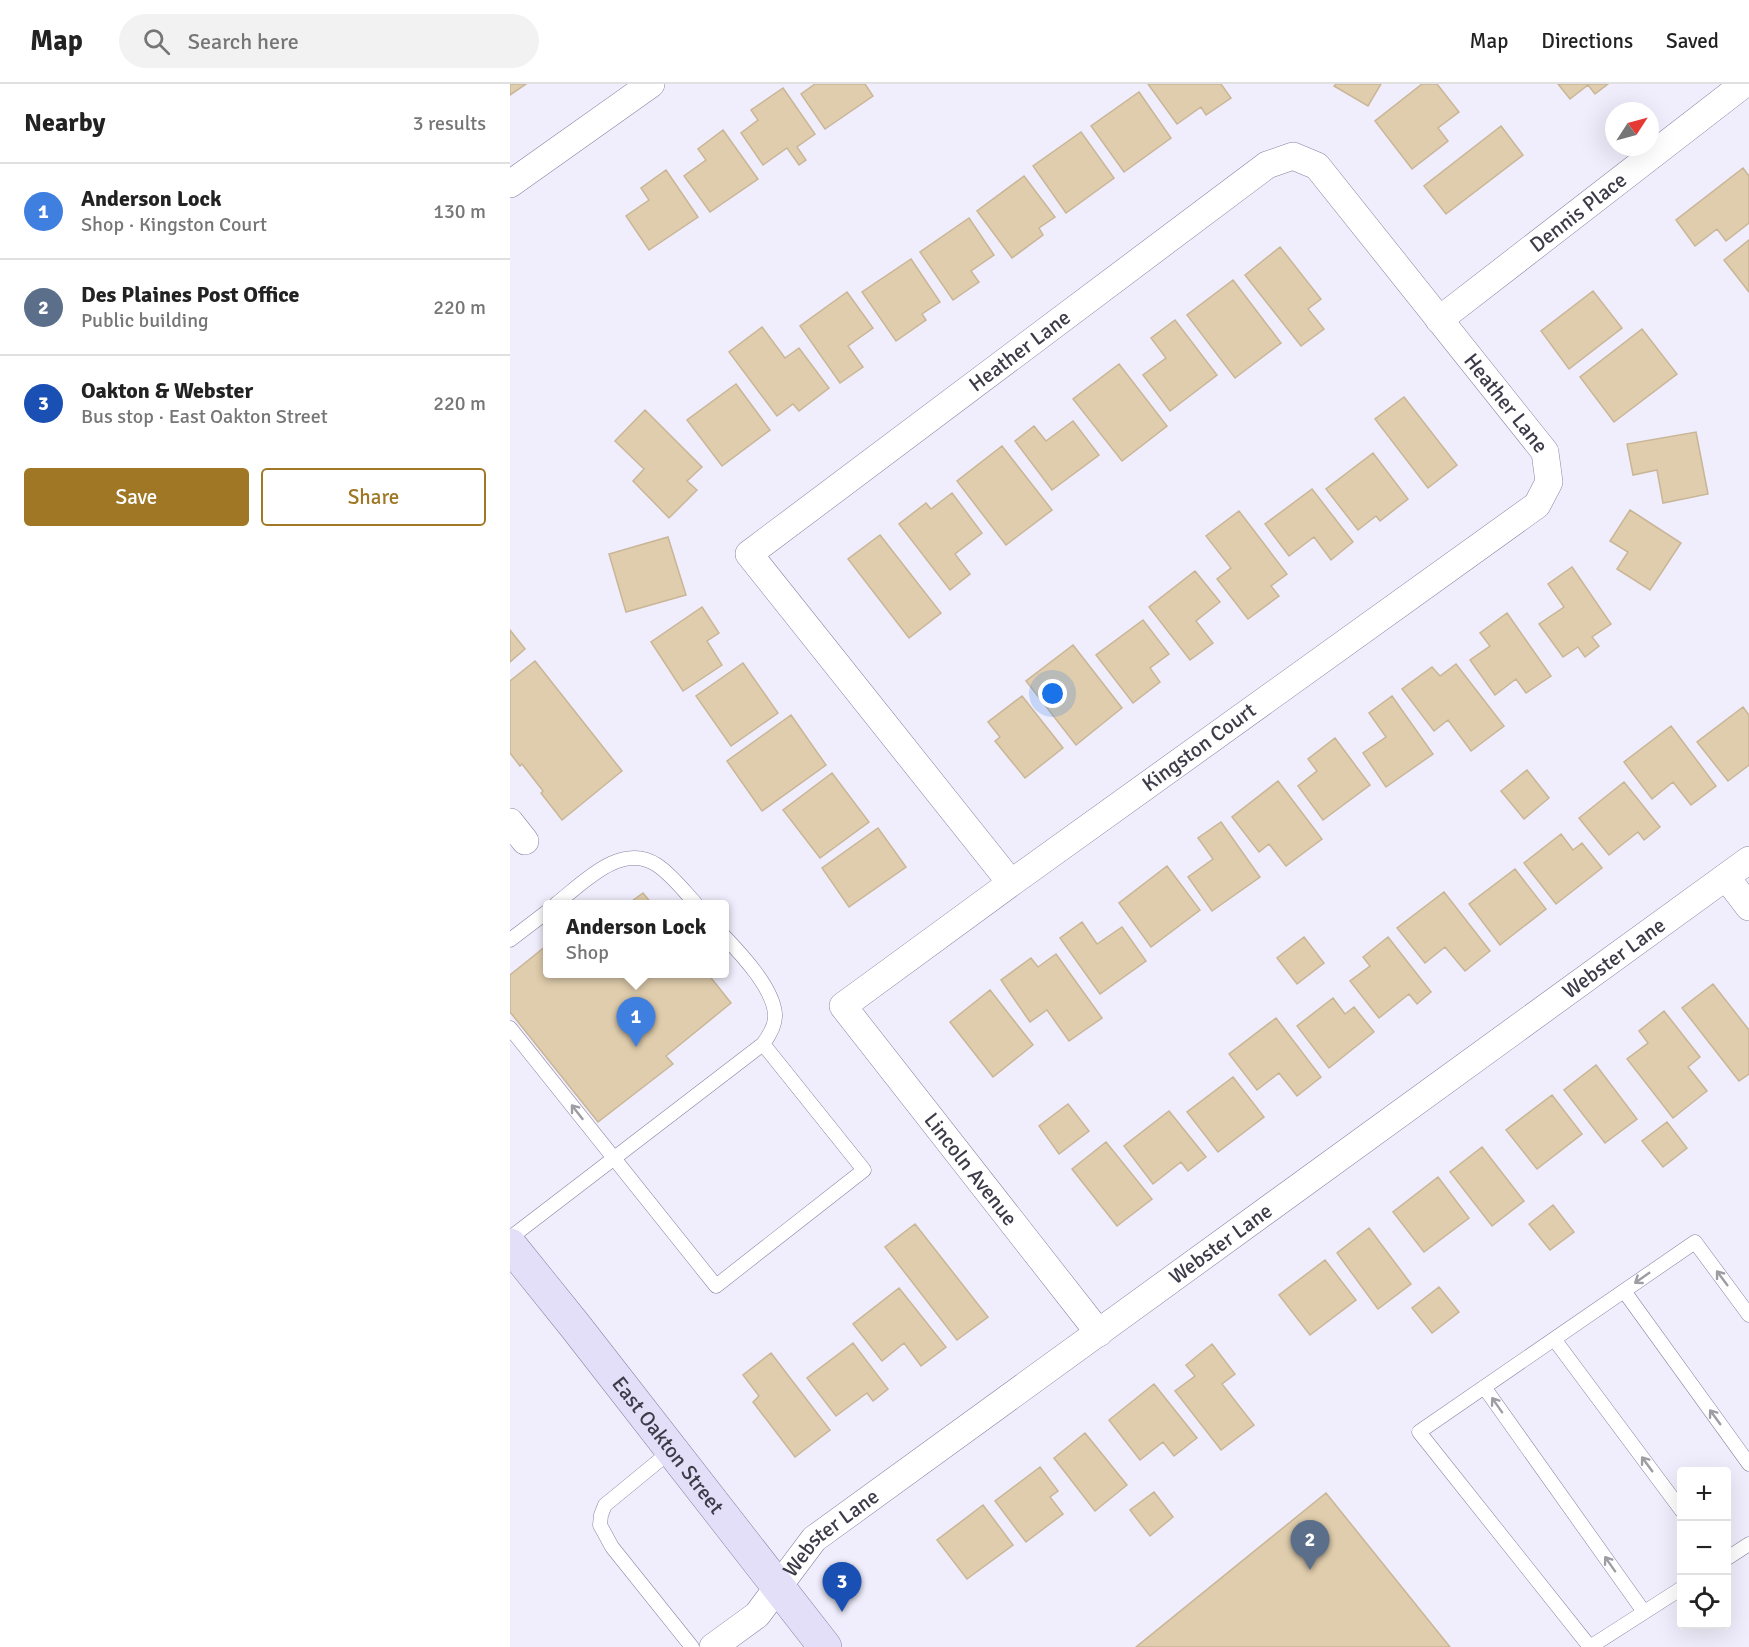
<!DOCTYPE html>
<meta charset="utf-8">
<style>
:root{--surface:#fff;--page:#f2f2f2;--text:#222;--muted:#767676;--line:#e0e0e0;--accent:#9f7725}
body{margin:0;font-family:Signika,sans-serif;background:var(--page);color:var(--text)}
.controls{position:absolute;right:18px;bottom:18px;display:grid;overflow:hidden;border-radius:6px;box-shadow:0 6px 24px #0002}
.controls button{width:54px;height:54px;display:grid;place-items:center;padding:0;border:0;border-bottom:2px solid var(--line);background:var(--surface);color:var(--text);font:30px sans-serif}
.compass{position:absolute;left:1095px;top:18px;width:54px;height:54px;border-radius:50%;background:var(--surface);box-shadow:0 6px 24px #0002;rotate:54deg}
.you{position:absolute;left:543px;top:610px;width:21px;height:21px;margin:-15px;border:4px solid #fff;border-radius:50%;background:#1a73e8;box-shadow:0 0 0 9px #1a73e833}
.badge{display:grid;place-items:center;width:39px;height:39px;border-radius:50%;background:var(--accent);color:#fff;font-size:20px;font-weight:700}
.pin{position:absolute;translate:-50% -50px;filter:drop-shadow(0 2px 3px #0008)}
.pin::after{content:'';position:absolute;top:32px;width:21px;height:18px;background:inherit;clip-path:polygon(0 0,100% 0,50% 100%)}
.popup{position:absolute;left:33px;top:816px;width:186px;height:78px;box-sizing:border-box;display:grid;place-content:center;border-radius:6px;background:var(--surface);filter:drop-shadow(0 2px 4px #0005);font-size:20px;white-space:nowrap;color:var(--muted)}
.popup b{font-size:22px;color:var(--text)}
.popup::after{content:'';position:absolute;left:50%;top:100%;margin-left:-12px;border:12px solid transparent;border-top-color:var(--surface)}
.list{margin:0;padding:0;list-style:none}
h2{display:flex;justify-content:space-between;align-items:center;height:78px;margin:0;padding:0 24px;font-size:26px}
h2 small{font-size:20px;font-weight:400;color:var(--muted)}
.list li{display:grid;grid-template-columns:39px 1fr auto;gap:18px;align-items:center;box-sizing:border-box;height:96px;padding:0 24px;border-top:2px solid var(--line)}
.list b{display:block;font-size:22px;white-space:nowrap}
.list p{margin:0;font-size:20px;white-space:nowrap;color:var(--muted)}
.list em{font-size:20px;font-style:normal;color:var(--muted)}
.actions{display:flex;gap:12px;padding:18px 24px}
.actions a{flex:1;padding:14px 0;border:2px solid var(--accent);border-radius:6px;text-align:center;font-size:21px;color:var(--accent)}
.actions .main{background:var(--accent);color:#fff}
.icon{flex:none;width:33px;height:33px;fill:none;stroke:currentColor;stroke-width:2;stroke-linecap:round;stroke-linejoin:round}
.map{position:relative;flex:none;width:1239px;height:1563px;overflow:hidden}
header{display:flex;align-items:center;gap:36px;box-sizing:border-box;height:84px;padding:0 30px;background:var(--surface);border-bottom:2px solid var(--line)}
header strong{font-size:28px}
nav{display:flex;gap:33px;margin-inline-start:auto;font-size:21px}
.search{width:420px;height:54px;background:var(--page);display:flex;align-items:center;gap:15px;box-sizing:border-box;padding:0 21px;border-radius:33px;color:var(--muted);font-size:22px}
main{display:flex}
aside{flex:1;background:var(--surface)}
.map>svg:first-child{display:block}
</style>
<header>
<strong>Map</strong>
<div class="search"><svg class="icon" aria-label="search" viewBox="0 0 24 24"><circle cx="10" cy="10" r="6"/><path d="M15 15l6 6"/></svg>Search here</div>
<nav><a>Map</a><a>Directions</a><a>Saved</a></nav>
</header>
<main>
<aside>
<h2>Nearby<small>3 results</small></h2>
<ul class="list">
<li><span class="badge" style="background:#3f7fe0">1</span><div><b>Anderson Lock</b><p>Shop · Kingston Court</p></div><em>130 m</em></li>
<li><span class="badge" style="background:#5c6f8a">2</span><div><b>Des Plaines Post Office</b><p>Public building</p></div><em>220 m</em></li>
<li><span class="badge" style="background:#1a4fb4">3</span><div><b>Oakton &amp; Webster</b><p>Bus stop · East Oakton Street</p></div><em>220 m</em></li>
</ul>
<div class="actions"><a class="main">Save</a><a>Share</a></div>
</aside>
<div class="map">
<svg width="1239" height="1563" viewBox="0 0 1239 1563">
<rect width="100%" height="100%" fill="#f0eefc"/>
<path fill="#e0cdad" stroke="#c9b697" stroke-width="1.5" d="M0,0H16L0,11Z
M305,0H355L363,12L315,45L291,10Z
M638,0H711L721,14L696,31L691,23L667,40Z
M826,0H871L858,22L824,2Z
M912,0H927L949,28L928,44L938,57L902,85L865,37Z
M1048,0H1098L1085,10L1078,1L1060,15Z
M273,4L305,50L287,63L296,76L289,81L277,64L253,81L231,49L248,36L241,26Z
M629,8L661,54L614,88L581,42Z
M991,42L1013,71L936,130L914,102Z
M213,46L248,95L200,128L174,92L196,76L188,65Z
M571,48L604,94L556,129L523,82Z
M1233,84L1239,92V139L1216,157L1207,145L1185,162L1166,136Z
M156,86L188,133L139,166L116,132L139,116L131,104Z
M514,92L545,133L529,144L533,151L502,174L467,127Z
M459,134L484,171L461,187L469,198L443,216L410,168Z
M1239,156V208L1214,176Z
M770,163L811,215L798,225L814,245L791,262L735,191Z
M401,175L430,218L412,230L416,236L386,257L352,208Z
M723,196L771,259L725,294L677,231Z
M1083,207L1112,244L1059,285L1031,247Z
M337,208L363,244L338,262L353,283L330,299L290,242Z
M665,236L707,291L660,327L633,291L656,274L641,254Z
M252,243L275,274L289,264L319,304L289,327L283,320L267,332L219,268Z
M1132,245L1167,290L1104,338L1070,293Z
M609,280L657,342L612,377L563,315Z
M226,300L260,346L212,382L177,336Z
M894,313L947,381L918,404L865,335Z
M135,326L192,383L177,397L187,406L159,434L123,397L134,385L105,357Z
M563,337L589,371L542,406L505,357L524,342L536,357Z
M1186,348L1198,410L1153,419L1147,386L1123,391L1117,360Z
M492,362L542,426L496,461L447,397Z
M863,369L898,415L870,437L866,432L848,446L816,405Z
M802,405L843,458L821,476L804,453L779,472L755,440Z
M442,409L472,449L445,470L460,490L440,506L389,440L416,419L421,425Z
M1120,426L1171,459L1140,506L1107,485L1118,468L1100,457Z
M729,427L777,490L761,502L769,512L738,535L707,495L721,484L696,452Z
M370,451L431,529L399,554L338,475Z
M158,453L176,511L116,528L99,470Z
M1062,483L1101,540L1082,553L1089,562L1075,573L1068,563L1053,573L1029,540L1054,523L1038,500Z
M685,487L710,518L686,537L703,559L680,576L639,523Z
M192,523L209,549L197,557L212,581L173,607L141,558Z
M997,529L1041,592L1016,609L1006,595L985,611L960,576L980,562L970,549Z
M633,536L659,570L640,584L650,598L623,619L586,571Z
M0,546L15,565L0,578Z
M563,561L612,624L566,661L516,597Z
M25,577L112,687L52,736L31,709L33,707L12,680L10,682L0,669V597Z
M233,579L268,629L221,662L186,612Z
M946,580L994,642L961,667L938,636L924,647L892,605L922,583L930,592Z
M512,612L553,664L515,694L485,657L490,653L478,638Z
M882,612L923,670L876,703L853,669L876,653L859,629Z
M1233,623L1239,631V681L1218,697L1187,658Z
M281,631L316,681L252,727L217,677Z
M1161,642L1206,702L1181,721L1163,698L1142,715L1114,678Z
M825,654L860,701L813,736L788,702L807,687L798,675Z
M1017,686L1039,714L1014,735L991,707Z
M322,689L359,738L310,774L273,726Z
M768,697L812,755L776,782L759,760L749,768L722,733Z
M1114,698L1150,743L1134,756L1128,748L1099,771L1069,734Z
M711,738L750,793L702,827L678,793L703,775L688,754Z
M368,744L396,783L339,823L312,784Z
M1051,750L1063,766L1072,759L1092,784L1046,820L1014,779Z
M657,782L690,826L641,863L609,819Z
M1005,785L1036,825L990,861L959,820Z
M934,808L980,867L955,887L935,863L915,879L887,844Z
M133,809L142,820H118Z
M572,838L587,860L612,843L636,877L590,910L550,854Z
M794,853L814,879L787,900L767,874Z
M878,853L921,908L907,920L899,910L869,934L840,897L860,882L853,873Z
M36,862L38,890H66L68,893L72,890H198L221,919L156,972L163,980L88,1038L0,928V891Z
M546,870L592,934L559,957L537,926L520,938L491,896L521,874L528,883Z
M1203,900L1239,946V990L1229,997L1172,924Z
M480,906L523,961L483,993L440,938Z
M823,914L835,930L844,923L864,948L819,984L787,942Z
M1154,927L1190,973L1178,983L1197,1007L1163,1034L1117,975L1138,959L1129,947Z
M766,934L811,993L787,1012L769,989L747,1006L719,970Z
M1086,981L1127,1035L1095,1059L1054,1006Z
M723,993L754,1033L708,1068L677,1028Z
M1042,1011L1072,1050L1027,1085L996,1046Z
M558,1020L579,1047L549,1070L529,1042Z
M659,1027L696,1073L678,1087L671,1078L643,1100L614,1062Z
M1157,1038L1177,1064L1153,1083L1132,1057Z
M596,1058L642,1115L607,1142L562,1085Z
M972,1063L1014,1117L982,1142L940,1088Z
M928,1093L959,1134L914,1168L883,1128Z
M1043,1121L1064,1148L1040,1166L1019,1140Z
M405,1140L478,1233L447,1256L375,1163Z
M859,1144L901,1200L868,1225L827,1169Z
M815,1176L846,1216L800,1251L769,1211Z
M929,1203L949,1228L922,1249L902,1224Z
M389,1204L436,1263L411,1282L394,1259L372,1277L343,1240Z
M343,1259L378,1305L363,1317L357,1309L326,1332L297,1294Z
M702,1260L725,1290L712,1300L744,1341L711,1366L665,1307L685,1292L676,1281Z
M261,1269L320,1346L285,1373L243,1318L249,1312L233,1291Z
M644,1300L687,1354L664,1372L653,1358L630,1376L599,1336Z
M575,1349L617,1401L585,1427L544,1374Z
M530,1383L548,1407L540,1413L553,1430L516,1458L485,1417Z
M644,1408L663,1433L640,1452L620,1426Z
M816,1409L940,1563H626Z
M473,1421L503,1461L457,1495L427,1456Z"/>
<g fill="none" stroke-linecap="round" stroke-linejoin="round">
<g stroke="#8883a3" stroke-width="15">
<path id="lane" d="M46,820C72,800 111,757 147,781C162,791 174,807 186,820
M0,856L38,827
M0,944L206,1202L354,1086L253,960C259,952 266,941 265,930C263,904 232,871 214,852
M0,1154L253,960
M1114,1207L1239,1380
M1044,1255L1172,1427
M974,1303L1134,1528
M162,1366L95,1421L91,1431L90,1441L102,1463L182,1563
M1216,1475L1239,1460
M1080,1563L909,1348L1185,1158L1239,1231
M1080,1563L1172,1504"/>
</g>
<g stroke="#8883a3" stroke-width="28">
<g id="street">
<path d="M0,100L141,0"/>
<path id="s1" d="M929,236L1234,0"/>
<path d="M0,738L15,757"/>
<path d="M1216,793L1239,823"/>
<path id="s2" d="M501,799L239,470L757,81L783,72L807,82L1035,368L1039,398L1027,421L501,799L333,922L589,1249"/>
<path id="s3" d="M203,1563L247,1531L304,1455L1239,776"/>
</g>
</g>
<g stroke="#8883a3" stroke-width="34">
<g id="secondary">
<path id="s4" d="M0,1161L66,1243L315,1563"/>
</g>
</g>
<use href="#lane" stroke="#fff" stroke-width="14"/>
<use href="#street" stroke="#fff" stroke-width="27"/>
<use href="#secondary" stroke="#e4dff8" stroke-width="33"/>
</g>
<defs><path id="oneway-shaft" d="M-6 0H5M1.5-3L5.5 0L1.5 3" fill="none" stroke-width="1.6" stroke-linecap="round" stroke-linejoin="round" transform="scale(1.5)"/></defs>
<g stroke="#9e9da4">
<use href="#oneway-shaft" transform="translate(67 1028) rotate(-128)"/>
<use href="#oneway-shaft" transform="translate(1132 1194) rotate(145)"/>
<use href="#oneway-shaft" transform="translate(1212 1194) rotate(-127)"/>
<use href="#oneway-shaft" transform="translate(987 1321) rotate(-125)"/>
<use href="#oneway-shaft" transform="translate(1205 1333) rotate(-126)"/>
<use href="#oneway-shaft" transform="translate(1137 1380) rotate(-126)"/>
<use href="#oneway-shaft" transform="translate(1100 1480) rotate(-125)"/>
</g>
<g text-anchor="middle" stroke-width="4.5" stroke-linejoin="round" paint-order="stroke">
<g font-size="21" fill="#3d3b48" stroke="#fdfdfd">
<text dy="7" stroke="none"><textPath href="#s1" startOffset="176">Dennis Place</textPath></text>
<text dy="7" stroke="none"><textPath href="#s2" startOffset="759">Heather Lane</textPath></text>
<text dy="7" stroke="none"><textPath href="#s2" startOffset="1425">Heather Lane</textPath></text>
<text transform="translate(689 663) rotate(-36)" y="7">Kingston Court</text>
<text dy="7" stroke="none"><textPath href="#s3" startOffset="1138">Webster Lane</textPath></text>
<text dy="7" stroke="none"><textPath href="#s2" startOffset="2607">Lincoln Avenue</textPath></text>
<text dy="7" stroke="none"><textPath href="#s3" startOffset="652">Webster Lane</textPath></text>
<text dy="7" stroke="none"><textPath href="#s4" startOffset="255">East Oakton Street</textPath></text>
<text dy="7" stroke="none"><textPath href="#s3" startOffset="166">Webster Lane</textPath></text>
</g>
</g>
</svg>
<div class="controls">
<button>+</button>
<button>−</button>
<button><svg class="icon" aria-label="locate" viewBox="0 0 24 24"><circle cx="12" cy="12" r="6"/><path d="M12 2v4M12 18v4M2 12h4M18 12h4"/></svg></button>
</div>
<svg class="compass" viewBox="-18 -18 36 36"><path d="M0-13l5 13h-10z" fill="#e53935"/><path d="M0 13l5-13h-10z" fill="#767676"/></svg>
<div class="you"></div>
<div class="pin badge" style="left:126px;top:963px;background:#3f7fe0">1</div>
<div class="popup"><b>Anderson Lock</b>Shop</div>
<div class="pin badge" style="left:800px;top:1486px;background:#5c6f8a">2</div>
<div class="pin badge" style="left:332px;top:1528px;background:#1a4fb4">3</div>
</div>
</main>
